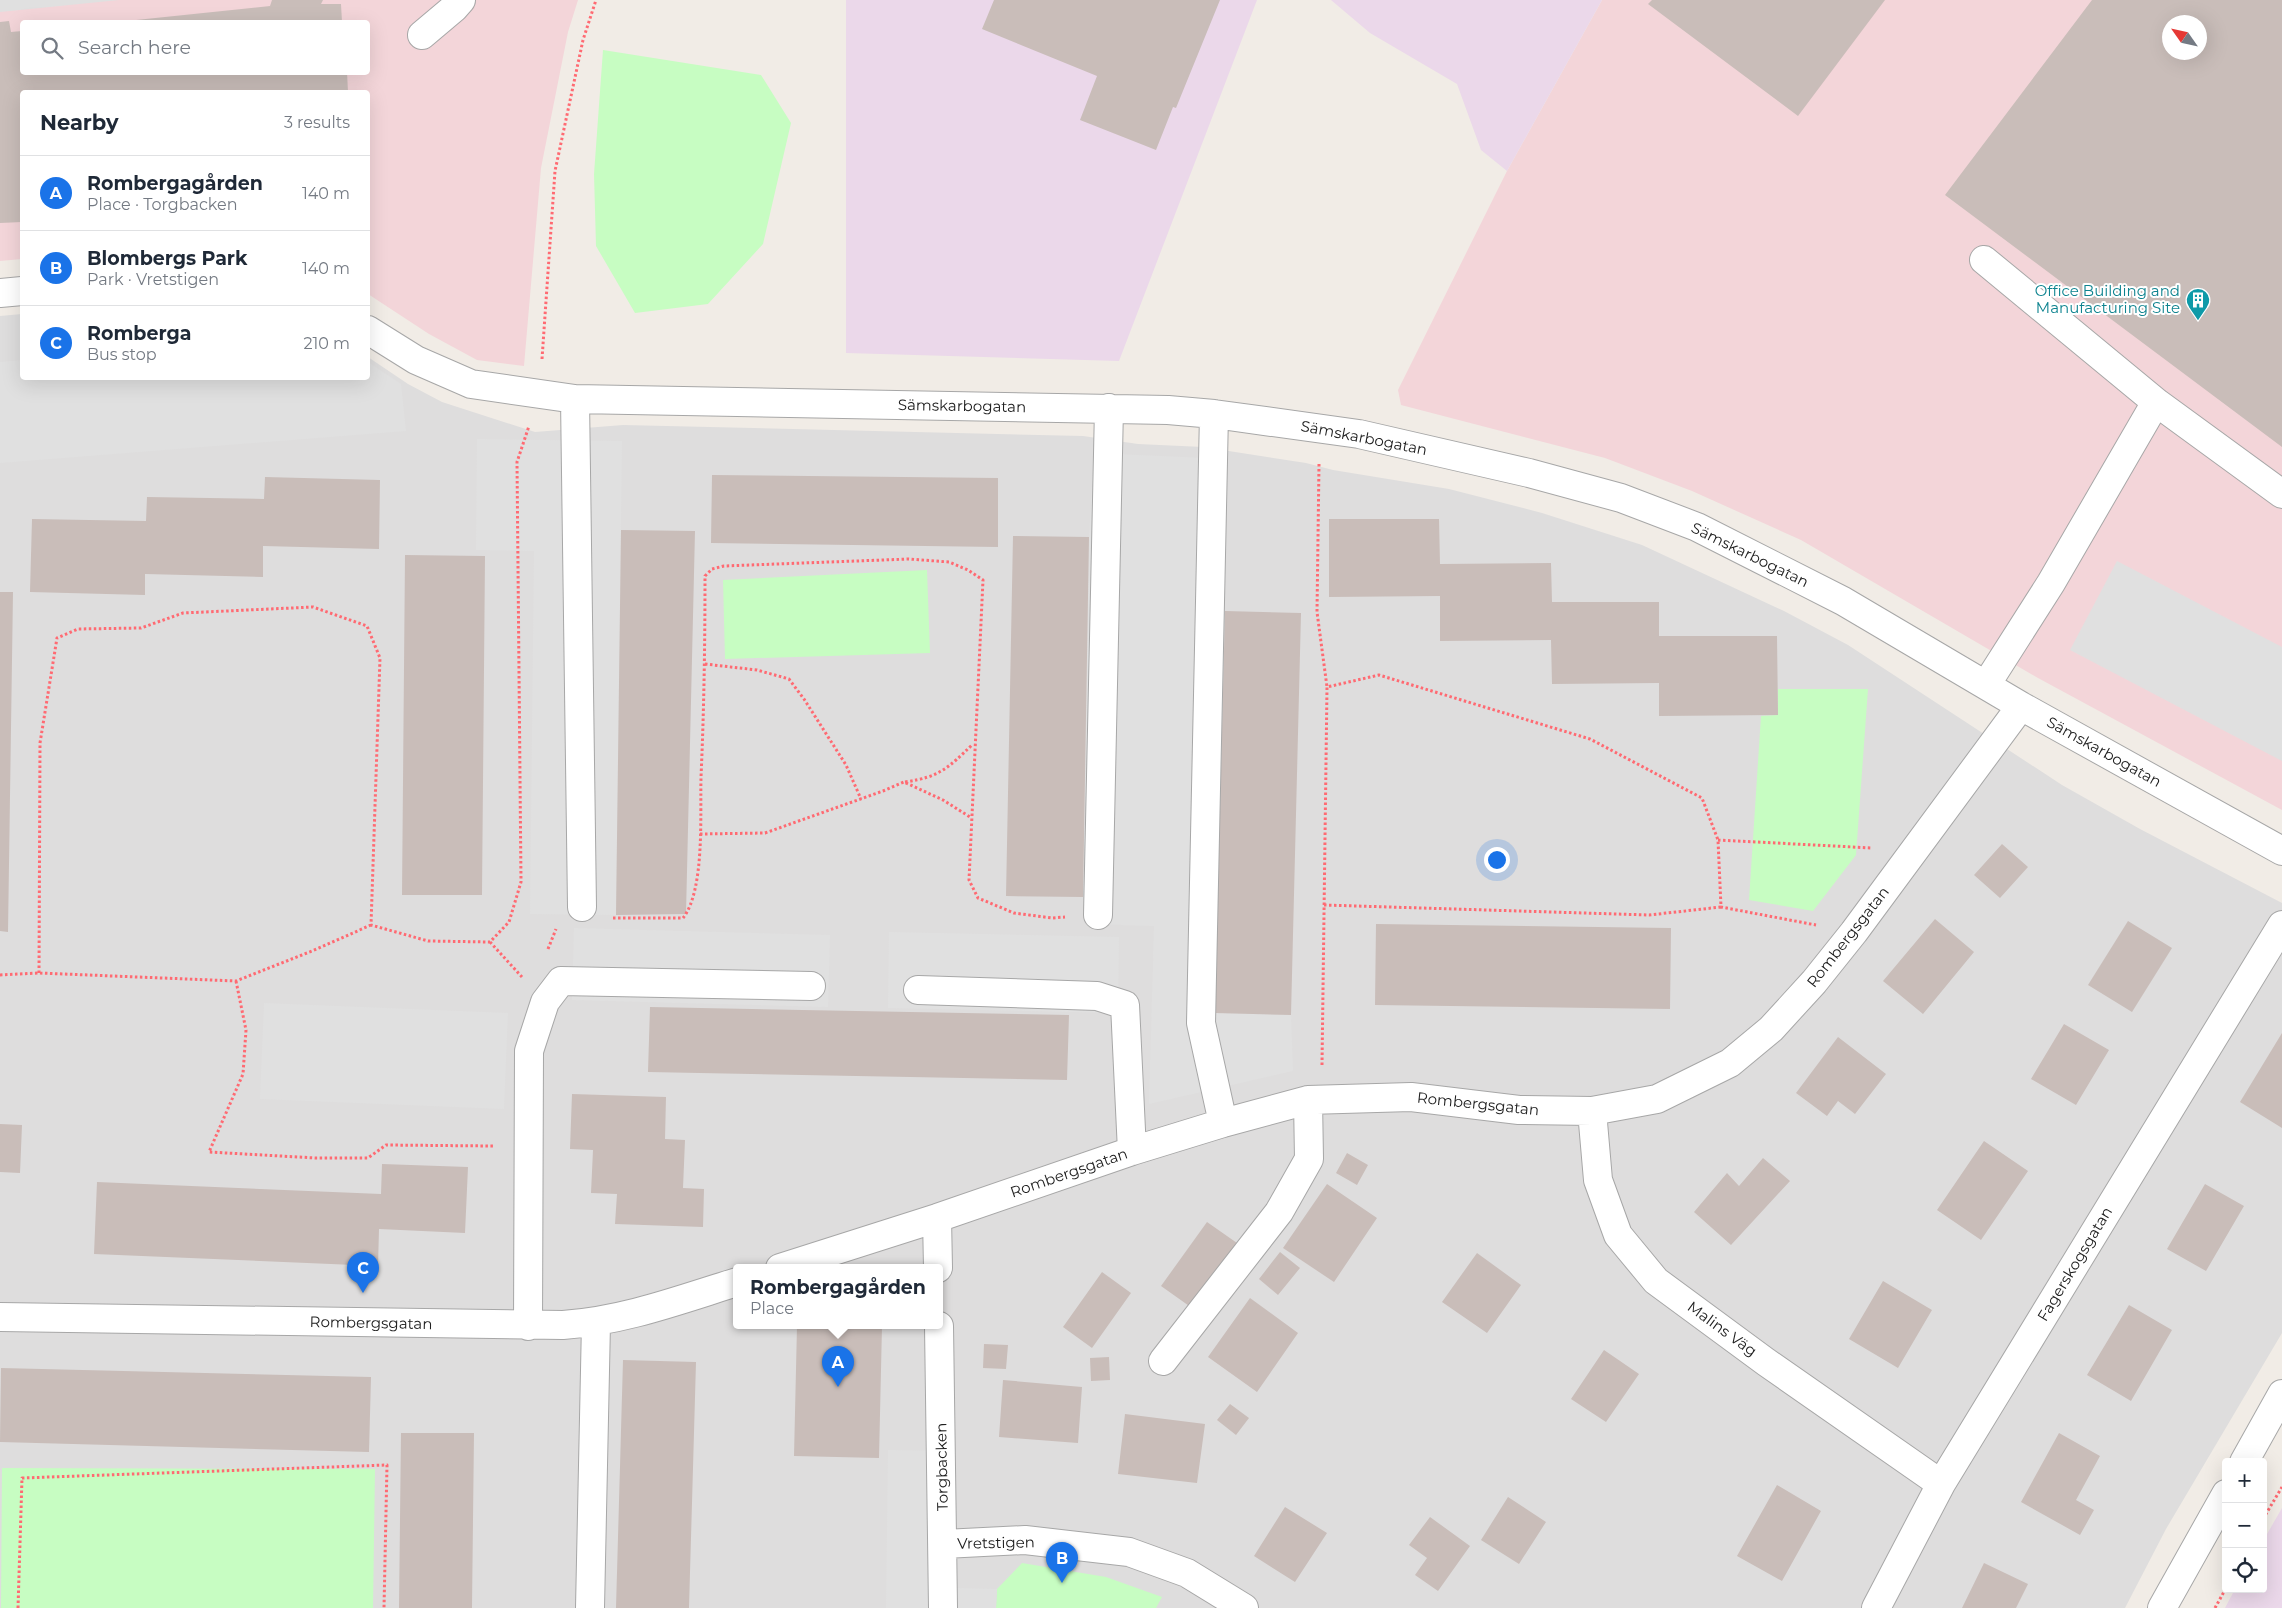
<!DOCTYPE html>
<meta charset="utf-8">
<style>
:root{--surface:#fff;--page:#f6f6f7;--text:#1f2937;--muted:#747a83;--line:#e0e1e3;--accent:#1a73e8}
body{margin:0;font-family:Montserrat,sans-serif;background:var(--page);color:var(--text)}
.controls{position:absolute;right:15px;bottom:15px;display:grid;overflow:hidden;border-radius:5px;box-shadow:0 5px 20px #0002}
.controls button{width:45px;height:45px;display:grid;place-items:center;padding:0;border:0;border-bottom:1px solid var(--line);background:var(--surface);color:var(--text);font:25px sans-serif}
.compass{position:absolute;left:2162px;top:15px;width:45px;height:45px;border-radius:50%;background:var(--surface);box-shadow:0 5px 20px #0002;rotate:304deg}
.you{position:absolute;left:1496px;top:859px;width:18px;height:18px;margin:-12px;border:4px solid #fff;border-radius:50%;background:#1a73e8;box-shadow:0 0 0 8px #1a73e833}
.badge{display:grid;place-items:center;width:32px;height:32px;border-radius:50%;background:var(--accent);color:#fff;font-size:16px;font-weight:700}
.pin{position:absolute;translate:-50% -41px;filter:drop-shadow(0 1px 2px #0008)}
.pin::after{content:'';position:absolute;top:26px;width:18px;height:15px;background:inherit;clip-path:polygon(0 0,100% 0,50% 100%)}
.popup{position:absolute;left:733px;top:1264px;width:210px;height:65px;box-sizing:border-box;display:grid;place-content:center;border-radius:5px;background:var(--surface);filter:drop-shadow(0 1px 4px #0005);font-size:16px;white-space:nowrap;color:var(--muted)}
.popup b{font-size:19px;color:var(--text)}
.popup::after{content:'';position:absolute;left:50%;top:100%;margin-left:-10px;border:10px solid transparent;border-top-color:var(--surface)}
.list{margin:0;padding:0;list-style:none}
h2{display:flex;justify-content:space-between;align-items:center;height:65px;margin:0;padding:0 20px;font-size:21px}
h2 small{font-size:16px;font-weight:400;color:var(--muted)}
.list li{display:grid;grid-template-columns:32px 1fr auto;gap:15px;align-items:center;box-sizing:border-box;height:75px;padding:0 20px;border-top:1px solid var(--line)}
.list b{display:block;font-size:19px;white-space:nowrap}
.list p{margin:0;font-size:16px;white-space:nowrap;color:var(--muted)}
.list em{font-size:16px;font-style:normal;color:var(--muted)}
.icon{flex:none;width:28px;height:28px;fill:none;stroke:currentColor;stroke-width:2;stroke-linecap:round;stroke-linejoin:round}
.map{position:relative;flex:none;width:2282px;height:1608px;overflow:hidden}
.search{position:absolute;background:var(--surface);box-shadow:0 5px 20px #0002;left:20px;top:20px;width:350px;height:55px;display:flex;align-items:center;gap:12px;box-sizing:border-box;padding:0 18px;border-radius:5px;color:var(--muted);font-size:19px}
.panel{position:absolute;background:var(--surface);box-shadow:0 5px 20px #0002;left:20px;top:90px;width:350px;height:290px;border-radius:5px}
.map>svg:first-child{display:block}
</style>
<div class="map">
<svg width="2282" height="1608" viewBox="0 0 2282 1608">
<rect width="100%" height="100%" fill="#f1ece6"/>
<path fill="#dedddd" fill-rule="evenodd" d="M22,314V378H368V357L408,384L442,402L535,432L623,425L1083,436L1138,444L1203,447L1306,463L1333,470L1449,489L1542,513L1642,545L1784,611L1848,645L2062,785L2140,829L2282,903V1333L2166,1529L2125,1608H0V316ZM737,1268H939V1326H737Z"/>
<path fill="#f3d5d9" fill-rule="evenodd" d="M0,0H578L568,32L541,168L524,366L477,360L429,334L368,294V92H22V259L0,261ZM22,22H368V72H22Z
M1602,0H2282V810L2038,678L1801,540L1692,491L1605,458L1401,405L1398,390L1507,171ZM2170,22H2200V52H2170Z"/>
<path fill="#ebd8ea" d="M846,0H1257L1119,361L846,353Z
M1331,0H1602L1507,171L1481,150L1457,84L1370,33Z
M2282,1508V1608H2225L2235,1589H2263V1541Z"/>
<path fill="#c7fdc2" d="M603,50L761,75L791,123L763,244L708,304L635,313L596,246L594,174Z
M927,570L930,653L725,659L723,580Z
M1778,689H1868L1856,855L1813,911L1749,900L1761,716L1778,715Z
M2,1468L375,1469L373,1608H1Z
M1022,1563L1106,1577L1162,1597L1156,1608H996L997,1589Z"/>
<path fill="#e0e0e0" d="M0,0H119L0,12Z
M22,360V378H368V362L401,384L406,431L0,463V362Z
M477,439L622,441L616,915L530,914L534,551L476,550Z
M1094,453L1206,458L1225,611L1215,1013L1291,1015L1293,1071L1149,1104L1154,926L1089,924L1083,897L1089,537Z
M2117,561L2282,647V761L2070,650Z
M574,928L830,935L828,1007L572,1000Z
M889,932L1119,937L1118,1013L888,1008Z
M264,1003L508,1013L504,1109L260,1099Z
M888,1450L956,1451L954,1588L997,1589L996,1608H886Z"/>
<path fill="#c9bdb9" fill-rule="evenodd" d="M272,0H323L321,4H341L342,22H117L270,6Z
M994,0H1220L1176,108L1173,107L1156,150L1080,120L1097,76L982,29Z
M1652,0H1885L1798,116L1648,4Z
M2092,0H2282V447L1945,195ZM2170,22H2200V52H2170Z
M9,21L11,32L22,31V72H347L348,92H22V222L0,223V22Z
M712,475L998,478V547L711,543Z
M265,477L380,480L379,549L263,546V577L145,574V595L30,592L32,519L146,521L147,497L264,499Z
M1329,519H1439L1440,564L1551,563L1552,602H1659V636H1777L1778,715L1659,716V683L1552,684L1551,640L1440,641V596L1329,597Z
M621,530L695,531L686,914L616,915Z
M1013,536L1089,537L1083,897L1006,896Z
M405,555L485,556L482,895H402Z
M0,592H13L8,932L0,931Z
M1225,611L1301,613L1291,1015L1215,1013Z
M2002,844L2028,867L2000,898L1974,875Z
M1935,919L1974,952L1923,1014L1883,981Z
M2128,921L2172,948L2132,1012L2088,985Z
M1376,924L1671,928L1670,1009L1375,1005Z
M650,1007L1069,1015L1067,1080L648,1072Z
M2064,1024L2109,1050L2076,1105L2031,1079Z
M2282,1033V1128L2240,1102Z
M1838,1037L1886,1074L1855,1114L1838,1101L1827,1116L1796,1093Z
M572,1094L666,1097L665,1139L685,1140L683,1188L704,1189L703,1227L615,1224L617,1194L591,1193L593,1150L570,1149Z
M0,1124L22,1125L20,1173L0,1172Z
M1984,1141L2028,1171L1981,1240L1937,1210Z
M1347,1153L1368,1165L1357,1185L1336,1173Z
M1763,1158L1790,1181L1731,1245L1694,1212L1727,1173L1739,1186Z
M382,1164L468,1167L465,1233L379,1229L378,1266L94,1254L97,1182L381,1194Z
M1327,1184L1377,1218L1334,1282L1283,1248Z
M2205,1184L2244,1206L2206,1271L2167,1249Z
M1207,1222L1237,1243L1192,1308L1161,1286Z
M1280,1252L1300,1268L1278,1295L1259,1279Z
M1477,1253L1521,1285L1487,1333L1442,1302Z
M1102,1272L1131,1293L1092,1348L1063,1327Z
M1883,1281L1932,1310L1898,1368L1849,1339Z
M1250,1298L1298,1333L1257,1392L1208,1357Z
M2129,1305L2172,1330L2131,1401L2087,1375Z
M797,1326H882L879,1458L794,1456Z
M984,1344L1008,1345L1006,1369L983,1368Z
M1604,1350L1639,1374L1606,1422L1571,1399Z
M1109,1357L1110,1380L1091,1381L1090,1358Z
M623,1360L696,1362L689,1608H616Z
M1,1368L371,1377L369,1452L0,1442Z
M1003,1380L1082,1387L1078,1443L999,1437Z
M1230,1404L1249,1418L1236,1435L1217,1420Z
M1125,1414L1205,1424L1197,1483L1118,1474Z
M401,1433H474L472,1608H399Z
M2059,1433L2100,1456L2076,1500L2094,1510L2080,1535L2021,1502Z
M1777,1485L1821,1511L1782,1581L1737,1556Z
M1508,1497L1546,1522L1519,1564L1481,1540Z
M1285,1507L1327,1533L1295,1582L1254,1556Z
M1430,1517L1470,1546L1438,1591L1415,1575L1427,1558L1409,1545Z
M1984,1563L2028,1584L2016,1608H1962Z"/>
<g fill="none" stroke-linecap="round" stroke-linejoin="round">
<g stroke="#a7a7a7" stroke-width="30">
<path id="minor" d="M422,35L454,8L461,0
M1984,260L2156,402L2282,494
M0,293L22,291
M368,330L416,360L471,384L575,399L1168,410L1214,414L1359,434L1529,473L1621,498L1697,527L1843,601L2021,706L2282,851
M575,399L582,907
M1214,414L1201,1023L1223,1123
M1986,685L2051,583L2156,402
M1098,915L1109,408
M918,990L1097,996L1125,1005L1132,1151
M1592,1111L1598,1180L1618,1235L1656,1281L1766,1362L1941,1484
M937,1218L938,1268
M780,1268L937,1218L1132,1151L1223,1123L1308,1100L1411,1097L1519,1110L1592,1111L1657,1099L1730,1063L1771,1029L1814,982L1854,932L2021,706
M0,1317L563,1325C623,1321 679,1300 737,1282
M528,1326L529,1051L545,1002L561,981L811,986
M939,1326L943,1608
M1163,1361L1279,1212L1309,1159L1308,1100
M2244,1462L2282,1394
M944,1544L1025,1540L1129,1552L1187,1573L1244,1608
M590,1608L596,1323
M1876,1608L1941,1484L2282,925
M2162,1608L2226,1494"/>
</g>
<path stroke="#ff6a72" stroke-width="3" stroke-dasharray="2.5 2.5" stroke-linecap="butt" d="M542,359L555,171L583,40L596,0
M1319,464L1317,612L1327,687
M705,664L757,670L789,679L804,699L846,765L861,799
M905,782C940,777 948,768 973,744
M700,834L765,833L883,791L904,782L943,800L970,817
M1718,840L1872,848
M1324,905L1649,915L1721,907
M613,918H683C705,890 700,814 701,777C704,710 705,643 705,576L712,569L724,566L909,559L949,562L968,570L983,580L969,880L978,898L1014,913L1052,918L1065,917
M490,942L522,977
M548,949L556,929
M39,973L40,743L57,638L78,629L141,628L183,613L313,607L367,626L380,658L371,925L428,941L490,942L509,922L521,882L517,462L529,426
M0,975L39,973L236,981L312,951L371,925
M236,981L246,1030L243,1074L209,1152L316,1158H368L386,1145L493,1146
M1322,1065L1327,687L1379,675L1590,739L1702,798L1718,840L1721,907L1816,925
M2263,1519L2282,1487
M18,1608L22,1478L387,1465L384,1608
M2215,1608L2226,1588"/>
<use href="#minor" stroke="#fff" stroke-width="28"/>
</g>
<defs>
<g id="building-pin" transform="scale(1.25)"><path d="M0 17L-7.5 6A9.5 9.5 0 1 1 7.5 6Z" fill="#0f9aa8" stroke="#fff"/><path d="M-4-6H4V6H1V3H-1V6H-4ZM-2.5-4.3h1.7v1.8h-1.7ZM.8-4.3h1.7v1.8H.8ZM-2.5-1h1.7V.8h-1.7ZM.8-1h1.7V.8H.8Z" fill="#fff"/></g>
</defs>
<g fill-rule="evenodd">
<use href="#building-pin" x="2198" y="300"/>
</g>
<g text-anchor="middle" stroke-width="4" stroke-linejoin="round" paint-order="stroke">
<g font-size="15" fill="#0d838f" stroke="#fff" text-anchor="end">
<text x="2180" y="296">Office Building and<tspan x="2180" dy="17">Manufacturing Site</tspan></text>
</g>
<g font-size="15" fill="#202020" stroke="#fff">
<text transform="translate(962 406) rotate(1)" y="5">Sämskarbogatan</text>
<text transform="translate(1364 438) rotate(11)" y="5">Sämskarbogatan</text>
<text transform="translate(1750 555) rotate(26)" y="5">Sämskarbogatan</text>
<text transform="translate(2104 752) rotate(29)" y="5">Sämskarbogatan</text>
<text transform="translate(1848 937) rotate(-52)" y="5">Rombergsgatan</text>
<text transform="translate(1478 1104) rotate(6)" y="5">Rombergsgatan</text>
<text transform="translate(1069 1173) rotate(-19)" y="5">Rombergsgatan</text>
<text transform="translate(2075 1264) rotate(-59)" y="5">Fagerskogsgatan</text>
<text transform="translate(371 1323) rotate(1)" y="5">Rombergsgatan</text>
<text transform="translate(1722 1329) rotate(36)" y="5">Malins Väg</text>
<text transform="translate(942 1467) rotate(-91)" y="5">Torgbacken</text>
<text transform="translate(996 1543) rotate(-1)" y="5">Vretstigen</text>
</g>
</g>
</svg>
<div class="controls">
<button>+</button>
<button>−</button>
<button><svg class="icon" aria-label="locate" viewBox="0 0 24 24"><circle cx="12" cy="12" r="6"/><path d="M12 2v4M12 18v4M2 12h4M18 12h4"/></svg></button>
</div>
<svg class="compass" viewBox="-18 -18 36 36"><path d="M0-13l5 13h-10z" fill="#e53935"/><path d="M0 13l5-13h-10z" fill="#747a83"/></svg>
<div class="you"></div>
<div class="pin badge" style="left:838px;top:1387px">A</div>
<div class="popup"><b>Rombergagården</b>Place</div>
<div class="pin badge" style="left:1062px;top:1583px">B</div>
<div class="pin badge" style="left:363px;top:1293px">C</div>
<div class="search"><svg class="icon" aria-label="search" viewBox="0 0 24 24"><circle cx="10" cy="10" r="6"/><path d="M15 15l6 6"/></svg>Search here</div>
<section class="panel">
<h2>Nearby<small>3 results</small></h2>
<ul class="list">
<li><span class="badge">A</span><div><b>Rombergagården</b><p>Place · Torgbacken</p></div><em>140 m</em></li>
<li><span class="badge">B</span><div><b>Blombergs Park</b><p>Park · Vretstigen</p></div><em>140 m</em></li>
<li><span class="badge">C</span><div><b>Romberga</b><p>Bus stop</p></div><em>210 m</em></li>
</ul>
</section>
</div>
